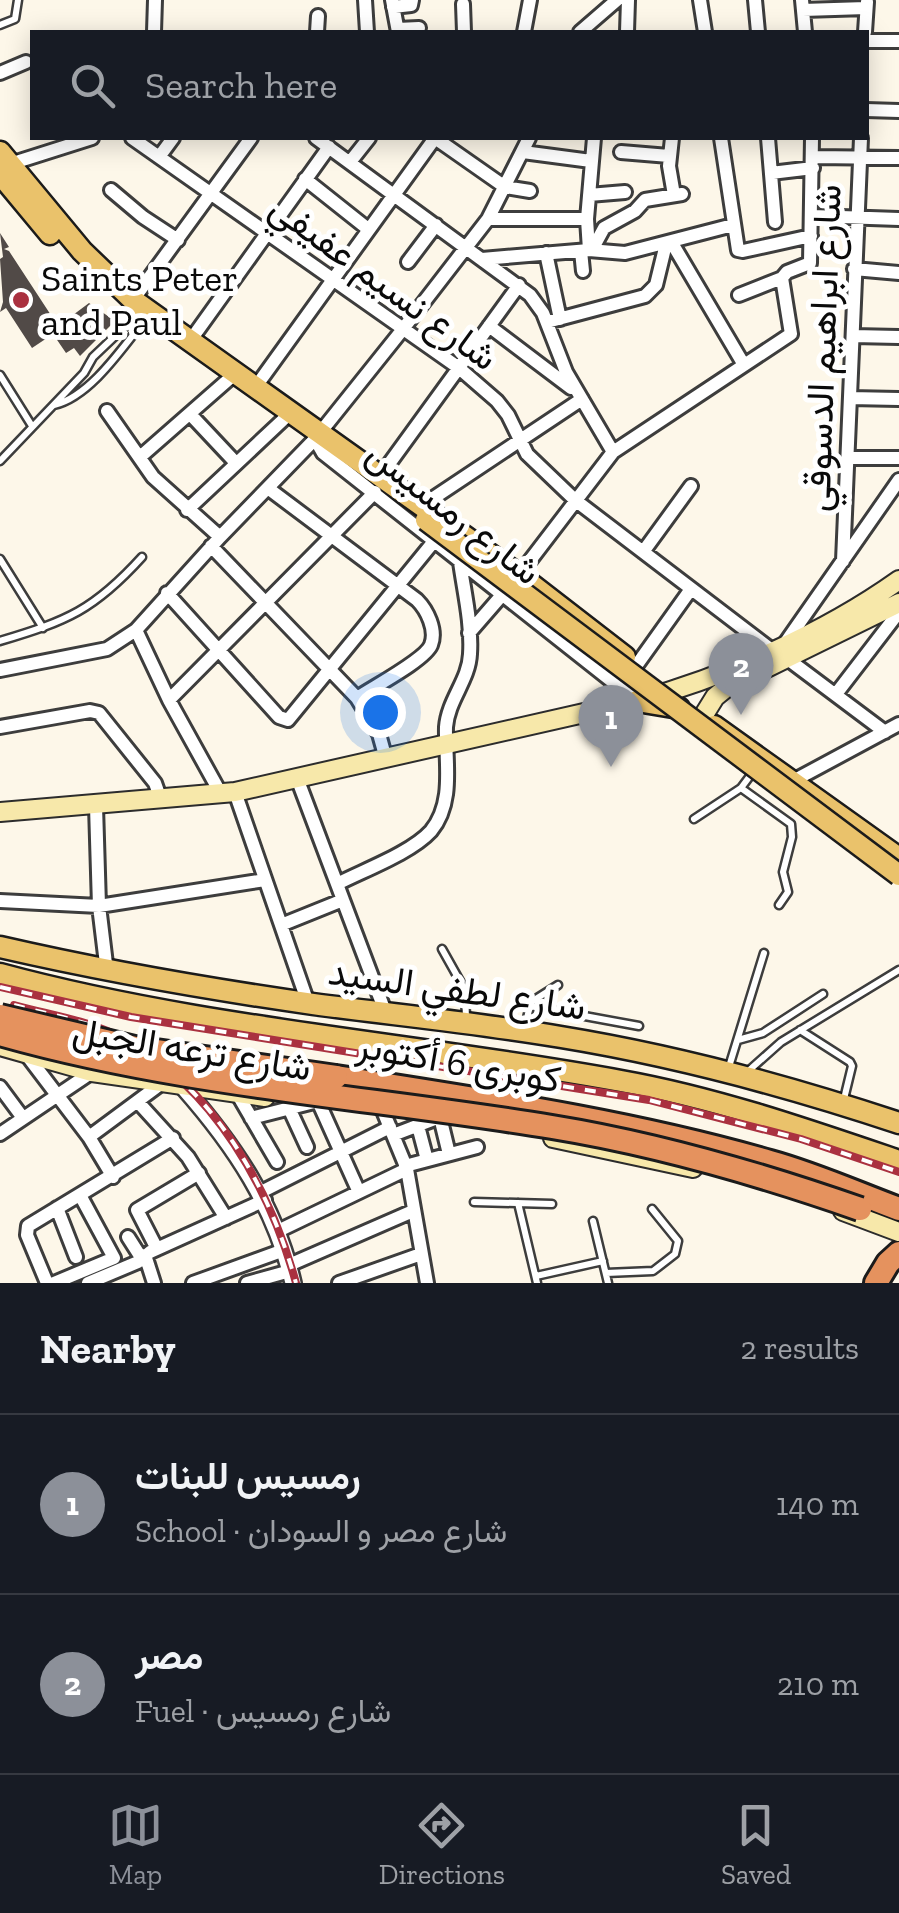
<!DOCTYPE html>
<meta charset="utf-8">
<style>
:root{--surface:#171b24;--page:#20242c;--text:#f1f3f6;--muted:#9ea1a6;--line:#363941;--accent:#8c9099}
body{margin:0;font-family:"Zilla Slab",Vazirmatn,serif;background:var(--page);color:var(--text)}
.you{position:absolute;left:380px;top:712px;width:35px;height:35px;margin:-25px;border:8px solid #fff;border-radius:50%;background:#1a73e8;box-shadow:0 0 0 15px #1a73e833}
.badge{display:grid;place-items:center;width:65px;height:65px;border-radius:50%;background:var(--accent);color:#fff;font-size:32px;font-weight:700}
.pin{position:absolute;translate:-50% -82px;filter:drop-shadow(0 2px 5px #0008)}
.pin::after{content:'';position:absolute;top:52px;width:35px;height:30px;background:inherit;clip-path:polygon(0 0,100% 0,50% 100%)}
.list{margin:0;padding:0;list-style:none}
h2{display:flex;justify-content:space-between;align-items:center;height:130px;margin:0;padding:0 40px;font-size:42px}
h2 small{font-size:32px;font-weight:400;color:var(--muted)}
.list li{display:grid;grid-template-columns:65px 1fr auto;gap:30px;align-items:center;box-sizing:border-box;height:180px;padding:0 40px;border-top:2px solid var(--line)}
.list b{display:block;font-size:38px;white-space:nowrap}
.list p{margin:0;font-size:32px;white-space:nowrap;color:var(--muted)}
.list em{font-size:32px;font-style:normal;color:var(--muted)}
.icon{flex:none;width:55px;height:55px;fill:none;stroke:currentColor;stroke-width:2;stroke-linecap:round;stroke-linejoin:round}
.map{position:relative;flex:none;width:899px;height:1283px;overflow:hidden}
.search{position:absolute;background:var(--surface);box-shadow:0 5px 25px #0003;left:30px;right:30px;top:30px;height:110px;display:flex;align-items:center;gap:25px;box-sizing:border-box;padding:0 35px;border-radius:0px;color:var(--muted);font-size:38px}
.sheet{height:490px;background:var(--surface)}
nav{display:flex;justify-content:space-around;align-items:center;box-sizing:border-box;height:140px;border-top:2px solid var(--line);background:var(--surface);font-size:28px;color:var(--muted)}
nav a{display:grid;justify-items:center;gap:5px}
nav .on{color:var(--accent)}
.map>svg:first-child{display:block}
</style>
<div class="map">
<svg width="899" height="1283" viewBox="0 0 899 1283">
<rect width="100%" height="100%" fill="#fdf7e9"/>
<path fill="#514a47" d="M0,233L9,247L4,249L9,251L60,329L64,327L61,324L89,303L115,321L80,356L74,348L66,353L53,334L32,348L6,308L0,312L3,302L0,259L3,257Z"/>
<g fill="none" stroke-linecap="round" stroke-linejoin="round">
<g stroke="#3d3d3d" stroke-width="11">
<path id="service" d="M0,25L15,19L18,0
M0,375L32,426
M54,405C89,397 121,350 143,322
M0,461L84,373L93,357L135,317
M0,559L43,628
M0,641C67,621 94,610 142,557
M741,788L791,824L792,837L783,872L788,892L779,905
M694,819L741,788L753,772
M442,949L465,990L466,1018
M530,1006L639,1026
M525,1026L531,1002L558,985
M800,1030L850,1062L852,1066L843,1103
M738,1040L763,1033L823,994
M728,1070L764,953
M745,1074L781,1042L899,970
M474,1202L552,1204
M518,1203L537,1283
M593,1221L608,1283
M606,1273L653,1271L675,1254L678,1241L652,1209
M536,1276L603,1261"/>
</g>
<g stroke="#3d3d3d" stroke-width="18">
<path id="minor" d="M365,0L367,32
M392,0L398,32
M700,0L705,32
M755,0L758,32
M802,0L805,32
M463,4L464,32
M393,7L411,5L412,0
M803,10L866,8
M398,29L419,28
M154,32L155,0
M317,32L318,16
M524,32L530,0
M580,32L617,0
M627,32L628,0
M865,32L867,2
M866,41H899
M0,73L26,62
M866,110L899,111
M132,138L459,368L497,401L508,415L527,454L575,500L773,651
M316,138L530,295L543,313L566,372L613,452
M435,138L505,187L530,191
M672,138L669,166L674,195
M721,138L738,250L743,251L811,236
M768,138L775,222
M523,152L591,161
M621,152L669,156
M159,157L173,138
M814,157L899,158
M350,162L369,138
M10,164L92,138
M771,173L813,168
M305,179L368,229
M111,190L143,217L178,240
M589,195L625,192
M812,216L899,219
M488,219H587
M672,243L744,365
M589,250L587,219L594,138
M592,250L604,228L635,211L645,200L682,194
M581,251L583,271
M546,253L560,319
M482,259L589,250L625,253L733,225
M408,262L436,225
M854,269L899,273
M739,295L782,278L787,272L810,263L812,138
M133,300L251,138
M547,322L645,296L656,285L666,244
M489,326L571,388
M853,336L899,337
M190,341L329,147
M257,385L435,138
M850,398L899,399
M107,411L153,477L220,537
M190,414L236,463
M315,439L323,453L637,701
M140,457L237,372
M848,458H899
M381,475L519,285
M269,489L417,600C427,610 437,630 431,645C425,660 373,687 357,698
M423,505L582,399
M187,510L285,418
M211,546L357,698L379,734L386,759
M643,552L691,486
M843,561L861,138
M519,575L613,452L791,334L782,278
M167,593L279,717L288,720L435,540
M136,630L169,700L221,794
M469,633L502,595
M786,642L899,480
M789,660L885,732
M636,666L691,589
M0,670L107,649L136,630L220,537L315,439L403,329L488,219L529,138
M836,694L899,612
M169,700L375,492
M0,727L90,711L99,713L155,783L161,800
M297,778L386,1014
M793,781L899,724
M235,792L308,1003
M96,806L99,906L107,972
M337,884C364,870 411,853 431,831C455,802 445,761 446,727C448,700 469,680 470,654C472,624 464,591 460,562
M0,901L99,906L265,880
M281,925L343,900
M26,1054L89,1137L113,1177
M0,1087L23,1118
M238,1095L277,1162
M138,1102L188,1157L226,1218
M381,1106L407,1169L427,1283
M289,1108L307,1147
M251,1118L318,1101L358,1190
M418,1126L427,1160
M0,1134L92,1072
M393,1135L440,1117L449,1154
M89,1137L162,1083
M405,1166L477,1147
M261,1192L390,1127
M57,1208L76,1257
M278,1231L407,1169
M128,1237L142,1259
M157,1249L137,1210L199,1173
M145,1255L154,1283
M289,1265L413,1211
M47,1283L27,1235L28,1226L173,1138
M54,1283L114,1258L80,1195
M88,1283L138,1262L150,1252L265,1200
M193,1283L284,1250
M247,1283L290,1271
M339,1283L421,1254"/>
</g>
<g stroke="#3d3d3d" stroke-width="20">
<path id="tertiary" d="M183,1087C235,1146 275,1206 293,1283"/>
</g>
<g stroke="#2c2c2c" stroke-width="22">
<path id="secondary" d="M702,718L715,697L726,688L899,603
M0,812L235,792L637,701C727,676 823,634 899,580
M0,1046L92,1072L265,1097
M553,1138L693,1168
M843,1211L899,1232"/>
</g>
<g stroke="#1b1b1b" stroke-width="25">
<path id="primary" d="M0,152L82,251L133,300L519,575L625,657
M0,174L50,234
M637,701L679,708
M714,726L899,858
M0,947C104,971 208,989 313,1004C396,1015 479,1023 561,1037C677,1056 788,1086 899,1123
M0,974C203,1029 415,1043 621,1081C716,1098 808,1130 899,1161"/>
</g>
<g stroke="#1b1b1b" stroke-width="28">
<path id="motorway" d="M336,1077C481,1100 628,1121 770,1162C814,1174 856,1193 899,1209
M876,1283L888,1263L899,1253"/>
</g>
<use href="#service" stroke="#fff" stroke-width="6"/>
<use href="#minor" stroke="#fff" stroke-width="12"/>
<use href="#tertiary" stroke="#fff" stroke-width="15"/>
<use href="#secondary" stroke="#f7e8aa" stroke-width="18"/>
<use href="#primary" stroke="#eac26b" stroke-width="20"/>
<use href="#motorway" stroke="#e5925e" stroke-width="22"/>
<g stroke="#aa3140" stroke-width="8">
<path id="rail" d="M0,987L131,1017L649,1100L801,1139L899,1172
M14,1005C50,1015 92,1021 124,1039C214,1088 270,1188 296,1283"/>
</g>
<use href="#rail" stroke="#fff" stroke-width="4" stroke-dasharray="11" stroke-linecap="butt"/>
<g stroke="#1b1b1b" stroke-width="25" stroke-linecap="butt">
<path id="primary-bridge" d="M426,520L899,875"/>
</g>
<g stroke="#1b1b1b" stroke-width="28" stroke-linecap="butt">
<path id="motorway-bridge" d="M0,1016L135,1048L336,1077
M0,1034C179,1085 369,1097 552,1127C656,1144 760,1174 860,1209"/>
</g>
<use href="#primary-bridge" stroke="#eac26b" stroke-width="20"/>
<use href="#motorway-bridge" stroke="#e5925e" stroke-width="22"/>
</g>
<circle fill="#aa3140" stroke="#fff" stroke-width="4" cx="21" cy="300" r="10"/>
<g text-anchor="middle" stroke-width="10" stroke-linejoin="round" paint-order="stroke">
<g font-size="38" fill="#0a0a0a" stroke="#fff" text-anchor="start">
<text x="41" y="291">Saints Peter<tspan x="41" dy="44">and Paul</tspan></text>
</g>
<g font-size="38" fill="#0a0a0a" stroke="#fff">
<text transform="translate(384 282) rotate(36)" y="13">شارع نسيم عفيفي</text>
<text transform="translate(822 348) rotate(-88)" y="13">شارع ابراهيم الدسوقي</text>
<text transform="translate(454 512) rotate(38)" y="13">شارع رمسيس</text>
<text transform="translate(457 989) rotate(8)" y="13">شارع لطفي السيد</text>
<text transform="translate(192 1049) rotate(9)" y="13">شارع ترعه الجبل</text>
<text transform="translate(459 1062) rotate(10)" y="13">كوبرى 6 أكتوبر</text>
</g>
</g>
</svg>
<div class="you"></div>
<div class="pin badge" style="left:611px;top:767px">1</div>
<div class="pin badge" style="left:741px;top:715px">2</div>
<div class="search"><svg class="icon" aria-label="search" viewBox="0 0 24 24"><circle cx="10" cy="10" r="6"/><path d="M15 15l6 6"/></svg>Search here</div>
</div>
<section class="sheet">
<h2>Nearby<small>2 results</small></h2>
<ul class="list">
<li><span class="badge">1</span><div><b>رمسيس للبنات</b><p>School · شارع مصر و السودان</p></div><em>140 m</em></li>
<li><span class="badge">2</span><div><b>مصر</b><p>Fuel · شارع رمسيس</p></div><em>210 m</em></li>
</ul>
</section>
<nav>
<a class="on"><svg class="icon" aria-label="map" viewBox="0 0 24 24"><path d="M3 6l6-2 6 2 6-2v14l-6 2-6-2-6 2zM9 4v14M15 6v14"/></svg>Map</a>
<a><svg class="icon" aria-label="directions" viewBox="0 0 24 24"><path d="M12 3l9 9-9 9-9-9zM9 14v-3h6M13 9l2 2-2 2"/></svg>Directions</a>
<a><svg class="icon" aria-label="saved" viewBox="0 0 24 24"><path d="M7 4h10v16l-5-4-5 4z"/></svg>Saved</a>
</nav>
